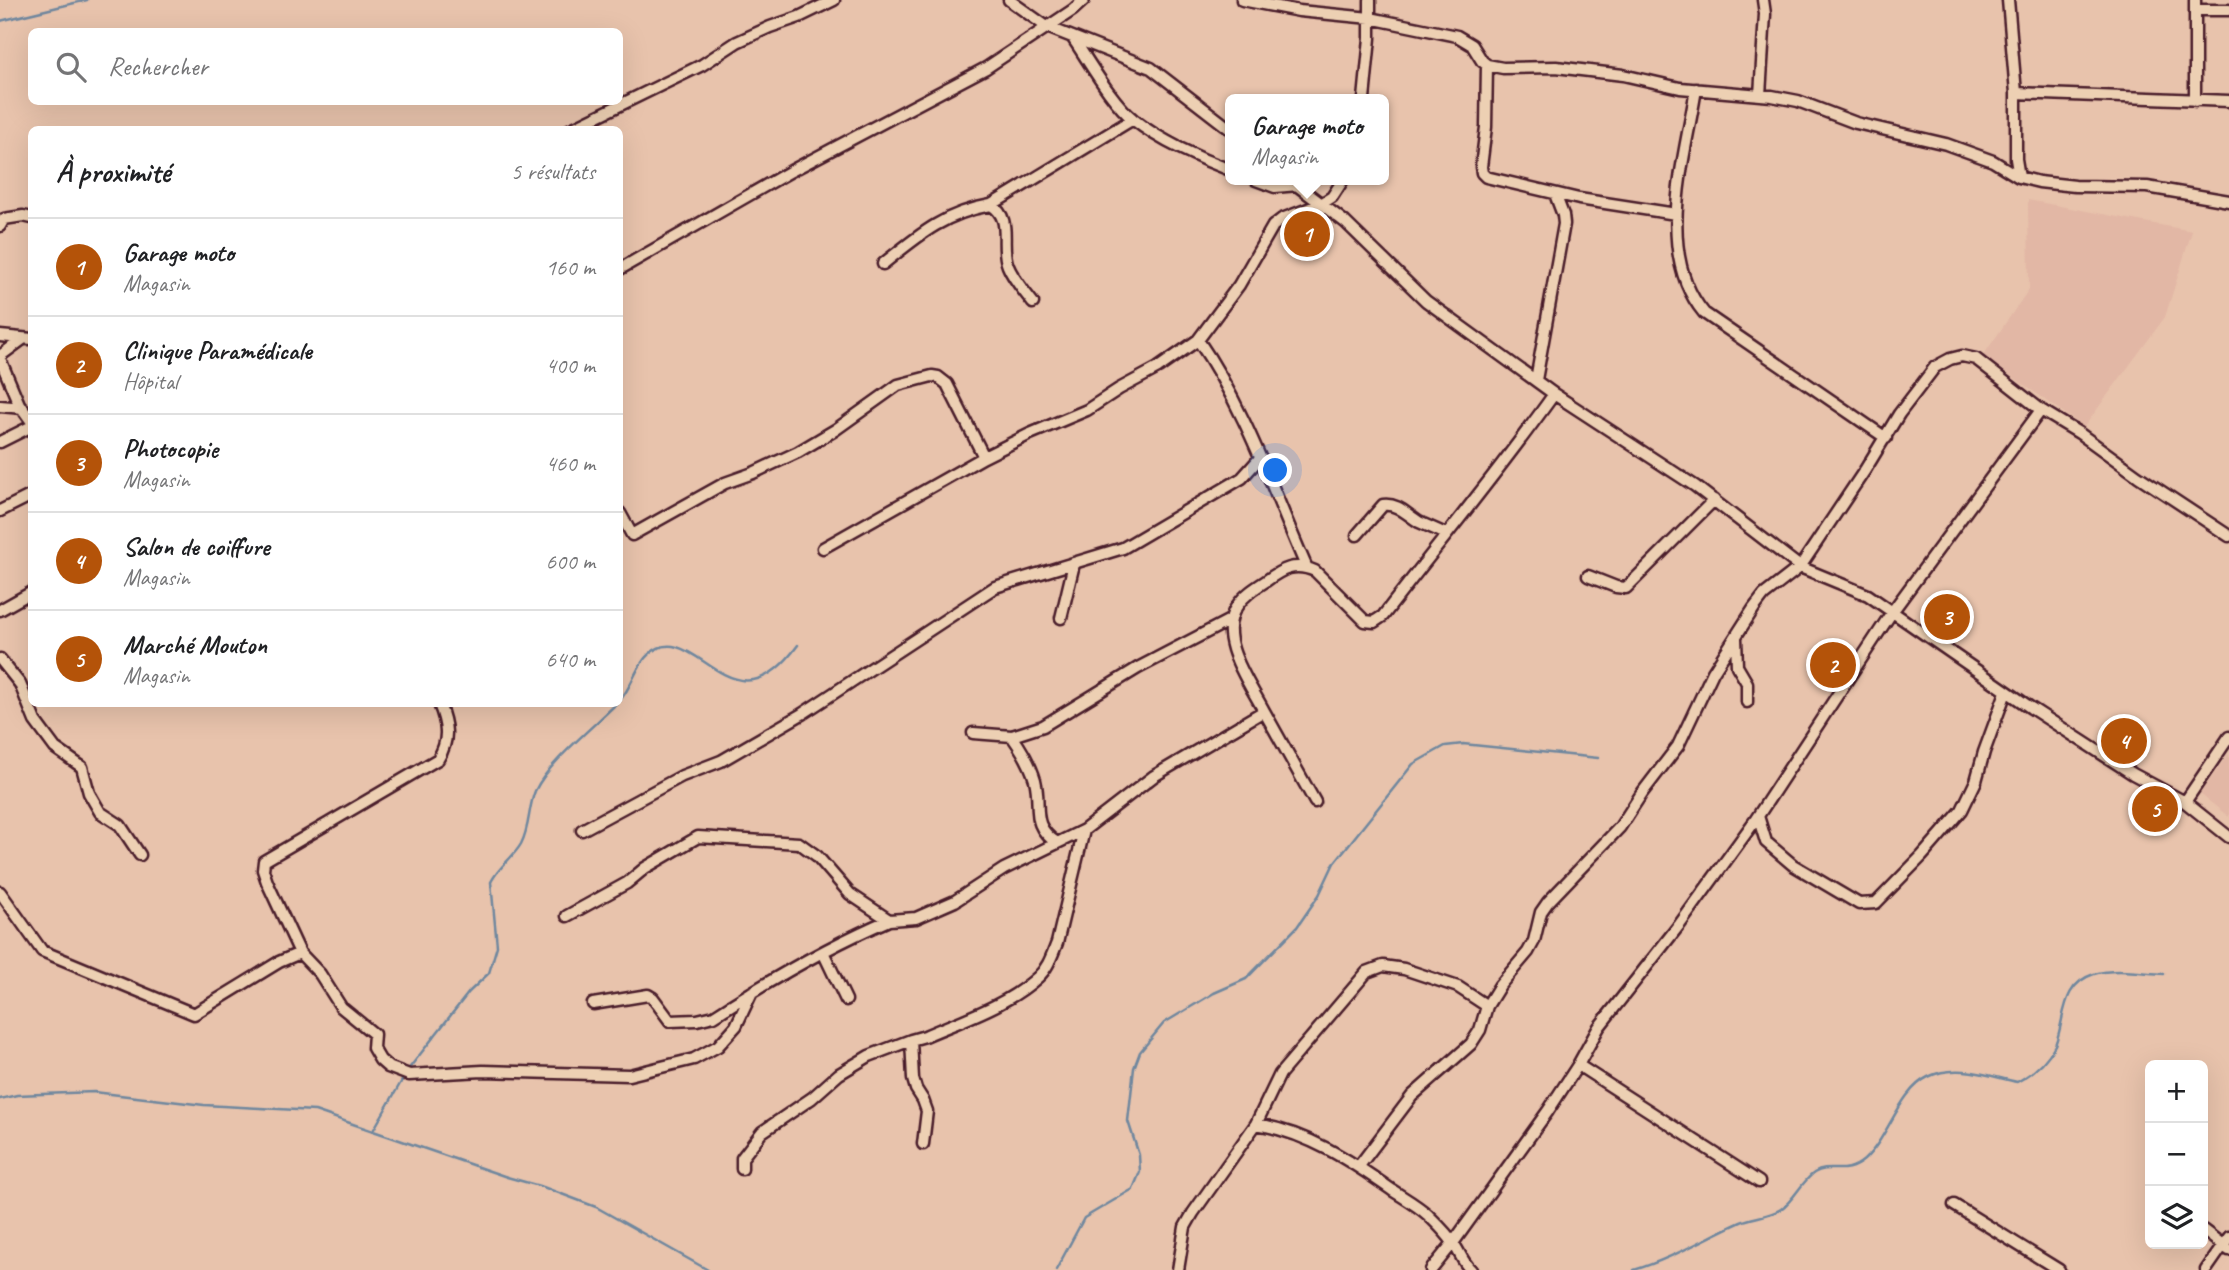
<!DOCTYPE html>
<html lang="fr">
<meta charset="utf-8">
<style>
:root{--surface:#fff;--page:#f2f2f2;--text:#202124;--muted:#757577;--line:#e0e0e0;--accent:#b45309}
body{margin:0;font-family:Caveat,sans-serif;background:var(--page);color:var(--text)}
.controls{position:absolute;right:21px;bottom:21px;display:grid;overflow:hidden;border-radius:10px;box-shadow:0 7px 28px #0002}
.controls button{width:63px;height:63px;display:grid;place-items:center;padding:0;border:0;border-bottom:2px solid var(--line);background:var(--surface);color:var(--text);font:35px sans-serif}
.you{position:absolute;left:1276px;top:471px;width:24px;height:24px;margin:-18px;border:5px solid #fff;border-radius:50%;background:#1a73e8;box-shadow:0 0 0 10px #1a73e833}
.badge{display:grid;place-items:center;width:46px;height:46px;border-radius:50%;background:var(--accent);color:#fff;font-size:23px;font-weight:700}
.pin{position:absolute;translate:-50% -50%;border:4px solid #fff;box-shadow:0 2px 7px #0006}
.popup{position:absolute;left:1225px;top:94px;width:164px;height:91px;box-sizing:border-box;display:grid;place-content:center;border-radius:10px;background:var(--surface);filter:drop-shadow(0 2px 5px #0005);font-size:23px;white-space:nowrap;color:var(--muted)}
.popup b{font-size:26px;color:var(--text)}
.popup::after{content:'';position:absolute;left:50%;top:100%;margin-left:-14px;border:14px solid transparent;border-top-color:var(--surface)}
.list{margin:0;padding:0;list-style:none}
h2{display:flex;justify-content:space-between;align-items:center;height:91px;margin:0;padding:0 28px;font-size:30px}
h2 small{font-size:23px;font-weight:400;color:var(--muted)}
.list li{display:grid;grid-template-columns:46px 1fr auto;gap:21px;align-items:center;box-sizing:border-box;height:98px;padding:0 28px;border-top:2px solid var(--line)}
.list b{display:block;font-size:26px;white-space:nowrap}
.list p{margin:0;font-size:23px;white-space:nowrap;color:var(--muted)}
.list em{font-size:23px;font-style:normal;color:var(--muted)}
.icon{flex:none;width:38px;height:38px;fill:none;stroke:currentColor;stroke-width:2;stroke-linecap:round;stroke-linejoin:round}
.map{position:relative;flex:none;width:2229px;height:1270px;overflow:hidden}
.search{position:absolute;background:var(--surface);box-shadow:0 7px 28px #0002;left:28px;top:28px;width:595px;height:77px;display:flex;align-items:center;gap:18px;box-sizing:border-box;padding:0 24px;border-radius:10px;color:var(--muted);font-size:26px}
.panel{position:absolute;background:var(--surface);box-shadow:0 7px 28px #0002;left:28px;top:126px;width:595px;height:581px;border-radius:10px}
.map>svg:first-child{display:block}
</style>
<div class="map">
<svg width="2229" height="1270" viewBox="0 0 2229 1270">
<rect width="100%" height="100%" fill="#e8c3ac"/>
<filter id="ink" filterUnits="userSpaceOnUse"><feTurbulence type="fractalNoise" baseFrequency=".0143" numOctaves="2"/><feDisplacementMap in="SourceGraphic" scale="14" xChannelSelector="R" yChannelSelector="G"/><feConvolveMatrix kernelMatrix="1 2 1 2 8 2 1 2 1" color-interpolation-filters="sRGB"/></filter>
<g filter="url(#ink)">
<path fill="#e2b7a5" d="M2028,200L2192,231L2165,317L2084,427L1983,356L2029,289Z
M2229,753V817L2200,794Z"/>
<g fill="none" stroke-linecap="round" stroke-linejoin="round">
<path stroke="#6f879e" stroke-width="2.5" d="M0,21L87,0
M620,700C632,687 636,665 649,654C695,614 731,738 798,645
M407,1071L469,992L489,973L497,946L491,882C498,867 513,858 521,844C530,827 528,808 535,791C548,763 593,727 616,704
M0,1099L17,1095L94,1092L204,1105L315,1111L507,1177L543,1187L596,1207L708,1270
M374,1129L404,1077
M1056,1270L1084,1218L1133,1189L1140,1172L1139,1155L1128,1121L1134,1068L1140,1052L1164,1023L1214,993L1246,979L1297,927L1319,895L1334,863L1413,764L1445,746L1463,744L1598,758
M1634,1270C1672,1259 1705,1238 1741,1222C1754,1217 1770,1216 1781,1209C1795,1199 1802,1181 1814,1173C1831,1163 1844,1177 1864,1160C1889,1137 1899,1091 1928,1077C1956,1063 1989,1076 2017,1082C2032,1074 2047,1061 2055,1045C2066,1018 2060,985 2094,974C2116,968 2142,973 2164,974"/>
<g stroke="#4a1f2b" stroke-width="15">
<path id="minor" d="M1009,0L1047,27L1151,68L1230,129
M1242,0L1299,11L1370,18L1457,36L1472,45L1482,61L1487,65L1503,68L1556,67L1623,75L1680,88L1772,96L1798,101L1856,123L1946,144L1993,161L2019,177L2039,182L2075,186L2147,187L2229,201
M2008,0L2016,93V159L2019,177
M2195,0V101
M2195,10H2229
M1072,37C1088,60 1112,103 1134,120C1159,140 1200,159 1230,170
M1487,65L1486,127L1481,167L1482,173L1486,177L1579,199L1676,214
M1696,89C1685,159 1654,253 1704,313L1886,438
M2016,93L2229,101
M1760,95L1765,14L1763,0
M1364,99L1370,38V0
M569,130L702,65L737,42L770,27L799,17L834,0
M1256,180L1275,187L1298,185
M1290,180L1345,222L1426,301L1554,394L1695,486L1800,567L1868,595L2031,708L2133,774L2185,802L2229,837
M991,205C1014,219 999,245 1008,266C1013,279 1025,292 1033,303
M0,226L4,219L23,216L32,218
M883,264C919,235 944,213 991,205L1133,119
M620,269L791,171L986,68L1073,10L1084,0
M0,336L32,339
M1198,340C1245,408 1273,491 1306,566
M0,356L23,339
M0,359L19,404L32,422
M1536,380L1564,224L1563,215L1555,194
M0,406L23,408
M0,442L32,426
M0,511L32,495
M620,513L632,535L725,483L753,473L798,452L835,430L898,385L932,376L938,377L947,384L984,457
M1357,535L1383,505C1398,503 1407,515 1419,522C1428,526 1437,530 1446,534
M823,548L984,457L1030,434L1087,410L1119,389L1158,368L1198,340L1239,285L1273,226L1282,219L1321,204L1332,197L1343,180
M1588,576L1616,587L1626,588L1714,500
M0,610L32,592
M1061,618L1074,564
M1736,638L1737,666L1747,683V702
M0,659L20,684L35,721L55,748L82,767L89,793L100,812L120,825L140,855
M439,704C447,724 450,740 438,759L264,861L263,870L267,882L300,953L320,974L341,1007L374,1034L373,1048L380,1060L388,1067L409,1075L483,1071L629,1075L694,1059L718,1046L736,1026L752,992
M1264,711C1249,682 1215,637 1237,606C1244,595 1255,588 1266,581C1282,569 1295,562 1315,571L1365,621L1374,622L1383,616C1440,542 1500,470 1554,394
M973,733L1012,736L1043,726L1138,668L1230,620
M1012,736C1022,750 1030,763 1035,780C1042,808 1029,824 1057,843
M2185,802L2229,737
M1758,816L1766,842L1793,865L1859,904L1876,903L1922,856L1962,810L1976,781L1984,752L2006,692
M582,830L682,776L721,761L802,714L995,587L1123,548L1242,478L1259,459
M0,892L42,951L194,1014L279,962L300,953
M567,916L627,883L645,868L698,837L799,843L817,856L850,894L889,920L916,918L955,901L1004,869L1084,830L1154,776L1264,711L1315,802
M823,952L846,1000
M593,1004L648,995L653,998L670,1021L697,1020L714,1016C770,980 828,946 889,920
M1578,1065L1759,1182
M1256,1124C1307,1132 1351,1161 1392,1190C1404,1198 1417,1205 1428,1215C1436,1223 1447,1233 1453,1243C1460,1252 1462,1262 1471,1270
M923,1144L927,1111L923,1100L916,1089L913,1079L911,1040L925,1036C962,1020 1008,1005 1038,977C1048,968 1052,955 1057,943L1084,830
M1359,1166L1412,1096L1471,1044L1480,1030L1487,1006L1500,985L1528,952L1534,941L1541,912L1548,902L1620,827L1642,793L1678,746L1713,672L1754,608L1764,595L1800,567L1865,470L1899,414L1935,367L1950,359L1962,356L1976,359L2041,410L2079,433L2138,476L2229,536
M742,1169V1158L762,1132L812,1098L839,1074L869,1056L911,1040
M1954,1205L2059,1270
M2203,1230L2229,1250
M1178,1270L1185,1227L1193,1213L1256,1124L1280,1074L1367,972L1383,966L1404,969L1458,987L1487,1006
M1431,1270L1453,1243L1548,1111L1578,1065L1599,1027L1680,924L1754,822L1892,612L2041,410
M2206,1270L2229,1237"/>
</g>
<use href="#minor" stroke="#edd0b3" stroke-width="10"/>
</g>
</g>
</svg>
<div class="controls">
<button>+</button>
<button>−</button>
<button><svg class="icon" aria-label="layers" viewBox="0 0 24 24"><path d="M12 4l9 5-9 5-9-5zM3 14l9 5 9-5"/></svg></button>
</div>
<div class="you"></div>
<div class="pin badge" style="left:1307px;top:234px">1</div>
<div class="popup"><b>Garage moto</b>Magasin</div>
<div class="pin badge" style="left:1833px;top:665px">2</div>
<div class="pin badge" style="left:1947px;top:617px">3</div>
<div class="pin badge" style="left:2124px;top:741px">4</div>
<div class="pin badge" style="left:2155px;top:809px">5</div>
<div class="search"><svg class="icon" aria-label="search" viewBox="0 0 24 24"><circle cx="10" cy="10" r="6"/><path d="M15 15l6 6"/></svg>Rechercher</div>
<section class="panel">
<h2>À proximité<small>5 résultats</small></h2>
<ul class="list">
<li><span class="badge">1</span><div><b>Garage moto</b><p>Magasin</p></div><em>160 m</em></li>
<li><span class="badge">2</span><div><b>Clinique Paramédicale</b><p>Hôpital</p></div><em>400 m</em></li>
<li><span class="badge">3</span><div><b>Photocopie</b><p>Magasin</p></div><em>460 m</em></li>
<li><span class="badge">4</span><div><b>Salon de coiffure</b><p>Magasin</p></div><em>600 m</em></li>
<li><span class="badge">5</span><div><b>Marché Mouton</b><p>Magasin</p></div><em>640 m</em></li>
</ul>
</section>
</div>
